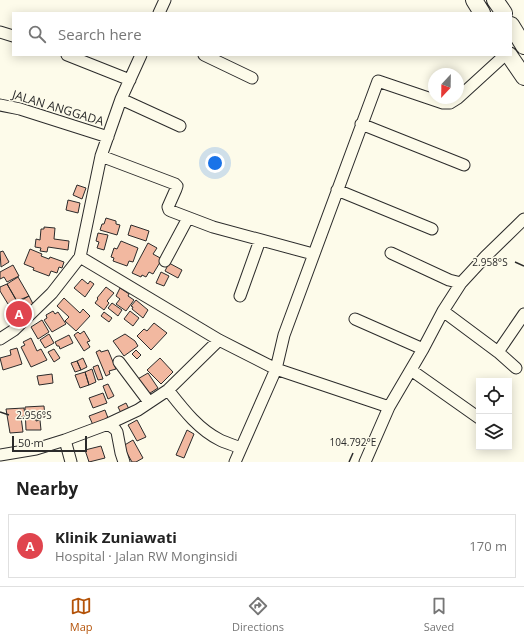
<!DOCTYPE html>
<meta charset="utf-8">
<style>
:root{--surface:#fff;--page:#f2f2f2;--text:#222;--muted:#767676;--line:#e0e0e0;--accent:#b45309}
body{margin:0;font-family:"Open Sans",sans-serif;background:var(--page);color:var(--text)}
.controls{position:absolute;right:12px;bottom:12px;display:grid;overflow:hidden;border-radius:0px;box-shadow:0 2px 10px #0003}
.controls button{width:36px;height:36px;display:grid;place-items:center;padding:0;border:0;border-bottom:1px solid var(--line);background:var(--surface);color:var(--text);font:20px sans-serif}
.compass{position:absolute;left:428px;top:68px;width:36px;height:36px;border-radius:50%;background:var(--surface);box-shadow:0 2px 10px #0003;rotate:202deg}
.scale{position:absolute;left:12px;bottom:10px;width:75px;box-sizing:border-box;padding-left:4px;border:2px solid #2b2b2b;border-top:0;font-size:11px;line-height:14px;white-space:nowrap;color:#2b2b2b;-webkit-text-stroke:3px #fdfbea;paint-order:stroke}
.you{position:absolute;left:215px;top:163px;width:14px;height:14px;margin:-10px;border:3px solid #fff;border-radius:50%;background:#1a73e8;box-shadow:0 0 0 6px #1a73e833}
.badge{display:grid;place-items:center;width:26px;height:26px;border-radius:50%;background:var(--accent);color:#fff;font-size:13px;font-weight:700}
.pin{position:absolute;translate:-50% -50%;border:2px solid #fff;box-shadow:0 1px 4px #0006}
.list{margin:0;padding:0;list-style:none}
h2{display:flex;justify-content:space-between;align-items:center;height:52px;margin:0;padding:0 16px;font-size:17px}
h2 small{font-size:13px;font-weight:400;color:var(--muted)}
.list li{display:grid;grid-template-columns:26px 1fr auto;gap:12px;align-items:center;box-sizing:border-box;height:64px;margin:0 8px 8px;padding:0 8px;border:1px solid var(--line);border-radius:0px}
.list b{display:block;font-size:15px;white-space:nowrap}
.list p{margin:0;font-size:13px;white-space:nowrap;color:var(--muted)}
.list em{font-size:13px;font-style:normal;color:var(--muted)}
.icon{flex:none;width:22px;height:22px;fill:none;stroke:currentColor;stroke-width:2;stroke-linecap:round;stroke-linejoin:round}
.map{position:relative;flex:none;width:524px;height:462px;overflow:hidden}
.search{position:absolute;background:var(--surface);box-shadow:0 2px 10px #0003;left:12px;right:12px;top:12px;height:44px;display:flex;align-items:center;gap:10px;box-sizing:border-box;padding:0 14px;border-radius:0px;color:var(--muted);font-size:15px}
.sheet{height:124px;background:var(--surface)}
nav{display:flex;justify-content:space-around;align-items:center;box-sizing:border-box;height:56px;border-top:1px solid var(--line);background:var(--surface);font-size:11px;color:var(--muted)}
nav a{display:grid;justify-items:center;gap:2px}
nav .on{color:var(--accent)}
.map>svg:first-child{display:block}
</style>
<div class="map">
<svg width="524" height="462" viewBox="0 0 524 462">
<rect width="100%" height="100%" fill="#fdfbea"/>
<path fill="#f2b8a0" stroke="#2b2b2b" d="M77,185L86,188L82,199L73,195Z
M68,200L80,203L78,213L66,210Z
M106,218L116,221V224L120,225L117,235L100,230L102,224H104Z
M131,225L149,231L146,241L128,235Z
M44,227L55,228L54,239L69,241L68,250L48,247L47,252L40,251L41,248L35,247L36,239L40,240L41,229H44Z
M98,233L108,235L104,250L97,248L99,242L96,241Z
M121,241L138,248L133,262L129,261L127,266L113,261L114,258L111,257L114,248L117,249Z
M148,243L157,248L153,254L162,259L153,274L149,272L146,277L142,275L141,277L132,273Z
M30,249L42,254L41,256L49,259L50,257L64,262L62,268L59,267L57,273L51,271L49,276L33,270L34,268L24,264Z
M3,251L9,262L1,267L0,252Z
M169,263L182,270L178,278L165,271Z
M13,265L19,276L7,282L4,277L0,279V272Z
M161,272L169,276L164,286L156,283Z
M18,277L29,296L17,301L7,284Z
M82,279L88,284L90,281L94,284L85,297L74,288Z
M7,284L16,300L8,304L0,291V287Z
M106,287L114,293L107,301L109,303L104,310L95,303L98,299L97,298Z
M120,288L129,294L128,296L134,300L126,311L116,304L120,299L116,296Z
M29,296L34,306L26,310L23,305L25,304L22,300Z
M64,298L80,313L83,309L90,316L76,331L65,321L69,317L57,306Z
M136,300L148,310L143,318L132,309L133,307L131,306Z
M112,303L122,310L118,316L108,308Z
M53,311L55,314L58,312L66,324L52,332L44,320L47,318L46,315Z
M130,311L139,318L133,326L124,319Z
M104,312L112,318L109,322L101,316Z
M42,320L49,332L38,339L31,327Z
M154,323L167,333L151,350L137,336L144,329L147,331Z
M84,331L90,341L87,342L90,347L84,351L74,335L78,332L80,334Z
M49,334L54,343L45,348L40,340Z
M125,334L135,341L138,346L124,356L113,341Z
M69,335L73,343L60,349L59,346H57L55,342Z
M31,338L37,351L41,349L47,360L31,367L21,347L25,345L23,342Z
M17,348L22,364L3,370L0,358L11,355L10,350Z
M54,349L60,358L54,362L48,352Z
M100,350L101,352L108,350L116,369L109,371L110,374L106,376L96,352Z
M136,350L141,355L137,359L132,354Z
M83,358L87,367L81,370L77,361Z
M160,358L173,372L161,384L147,370Z
M77,361L81,370L75,372L71,363Z
M98,365L103,379L98,380L93,367Z
M92,369L96,382L89,385L85,372Z
M85,372L89,385L80,388L75,375Z
M148,373L158,388L147,395L136,380Z
M52,374L53,383L39,385L37,376Z
M108,384L114,396L108,399L103,386Z
M103,393L107,403L93,408L89,398Z
M126,403L129,409L121,413L118,407Z
M44,406L45,417H36V421L40,420L41,430H26L25,407Z
M24,408L25,416L21,417L23,432L10,433L6,409Z
M105,410L108,418L93,425L89,416Z
M137,420L146,437L137,441L128,425Z
M187,430L194,434L184,458L176,455Z
M133,440L143,458L136,462H132L123,446Z
M101,446L105,458L89,462L85,450Z"/>
<g fill="none" stroke-linecap="round" stroke-linejoin="round">
<g stroke="#2b2b2b" stroke-width="13">
<path id="minor" d="M159,13L165,0
M0,32L13,36
M67,55L130,80
M204,55L252,78
M458,98L505,55
M121,99L180,126
M0,105L20,109L108,137
M361,124L464,165
M101,156L175,184L177,186L176,189L168,207L169,210L171,211L213,227L313,254
M337,190L432,229
M391,253L449,280L461,283
M80,257L219,340L276,369L389,407
M165,261L188,218
M240,296L260,240
M443,311L498,352L524,314
M355,319L423,349
M0,339L14,330L52,293L80,257L101,156L121,99L141,55
M498,352L516,368
M119,362L149,402
M411,370L479,418
M168,390C183,409 198,429 220,440C226,443 234,445 240,448
M108,424L115,429L117,432L121,453L124,462
M65,440L71,462
M0,455L36,449L65,440L108,424L138,410L168,390L219,340
M235,462L276,369L284,335L378,81L443,103H450L458,98
M365,462L389,407L423,349L443,311L461,283L485,257L524,219"/>
</g>
<g stroke="#2b2b2b" stroke-width="18">
<path id="highway" d="M474,0L482,13
M495,0L504,13
M511,25L524,46
M509,55L524,77"/>
</g>
<use href="#minor" stroke="#fdfbea" stroke-width="11"/>
<use href="#highway" stroke="#fdfbea" stroke-width="16"/>
</g>
<path fill="none" stroke="#2b2b2b" stroke-width="1.5" d="M515,262L524,266M0,412L9,415M349,462L353,453"/>
<g text-anchor="middle" stroke-width="3" stroke-linejoin="round" paint-order="stroke">
<g font-size="12" fill="#2b2b2b" stroke="#fdfbea">
<text transform="translate(58 108) rotate(17)" y="4">JALAN ANGGADA</text>
</g>
</g>
<g font-size="10" text-anchor="middle" fill="#2b2b2b" stroke="#fdfbea" stroke-width="3" stroke-linejoin="round" paint-order="stroke">
<text x="490" y="266">2.958°S</text>
<text x="34" y="419">2.956°S</text>
<text x="353" y="446">104.792°E</text>
</g>
</svg>
<div class="controls">
<button><svg class="icon" aria-label="locate" viewBox="0 0 24 24"><circle cx="12" cy="12" r="6"/><path d="M12 2v4M12 18v4M2 12h4M18 12h4"/></svg></button>
<button><svg class="icon" aria-label="layers" viewBox="0 0 24 24"><path d="M12 4l9 5-9 5-9-5zM3 14l9 5 9-5"/></svg></button>
</div>
<svg class="compass" viewBox="-18 -18 36 36"><path d="M0-13l5 13h-10z" fill="#e53935"/><path d="M0 13l5-13h-10z" fill="#767676"/></svg>
<div class="scale">50 m</div>
<div class="you"></div>
<div class="pin badge" style="left:19px;top:314px;background:#e0444e">A</div>
<div class="search"><svg class="icon" aria-label="search" viewBox="0 0 24 24"><circle cx="10" cy="10" r="6"/><path d="M15 15l6 6"/></svg>Search here</div>
</div>
<section class="sheet">
<h2>Nearby<small></small></h2>
<ul class="list">
<li><span class="badge" style="background:#e0444e">A</span><div><b>Klinik Zuniawati</b><p>Hospital · Jalan RW Monginsidi</p></div><em>170 m</em></li>
</ul>
</section>
<nav>
<a class="on"><svg class="icon" aria-label="map" viewBox="0 0 24 24"><path d="M3 6l6-2 6 2 6-2v14l-6 2-6-2-6 2zM9 4v14M15 6v14"/></svg>Map</a>
<a><svg class="icon" aria-label="directions" viewBox="0 0 24 24"><path d="M12 3l9 9-9 9-9-9zM9 14v-3h6M13 9l2 2-2 2"/></svg>Directions</a>
<a><svg class="icon" aria-label="saved" viewBox="0 0 24 24"><path d="M7 4h10v16l-5-4-5 4z"/></svg>Saved</a>
</nav>
